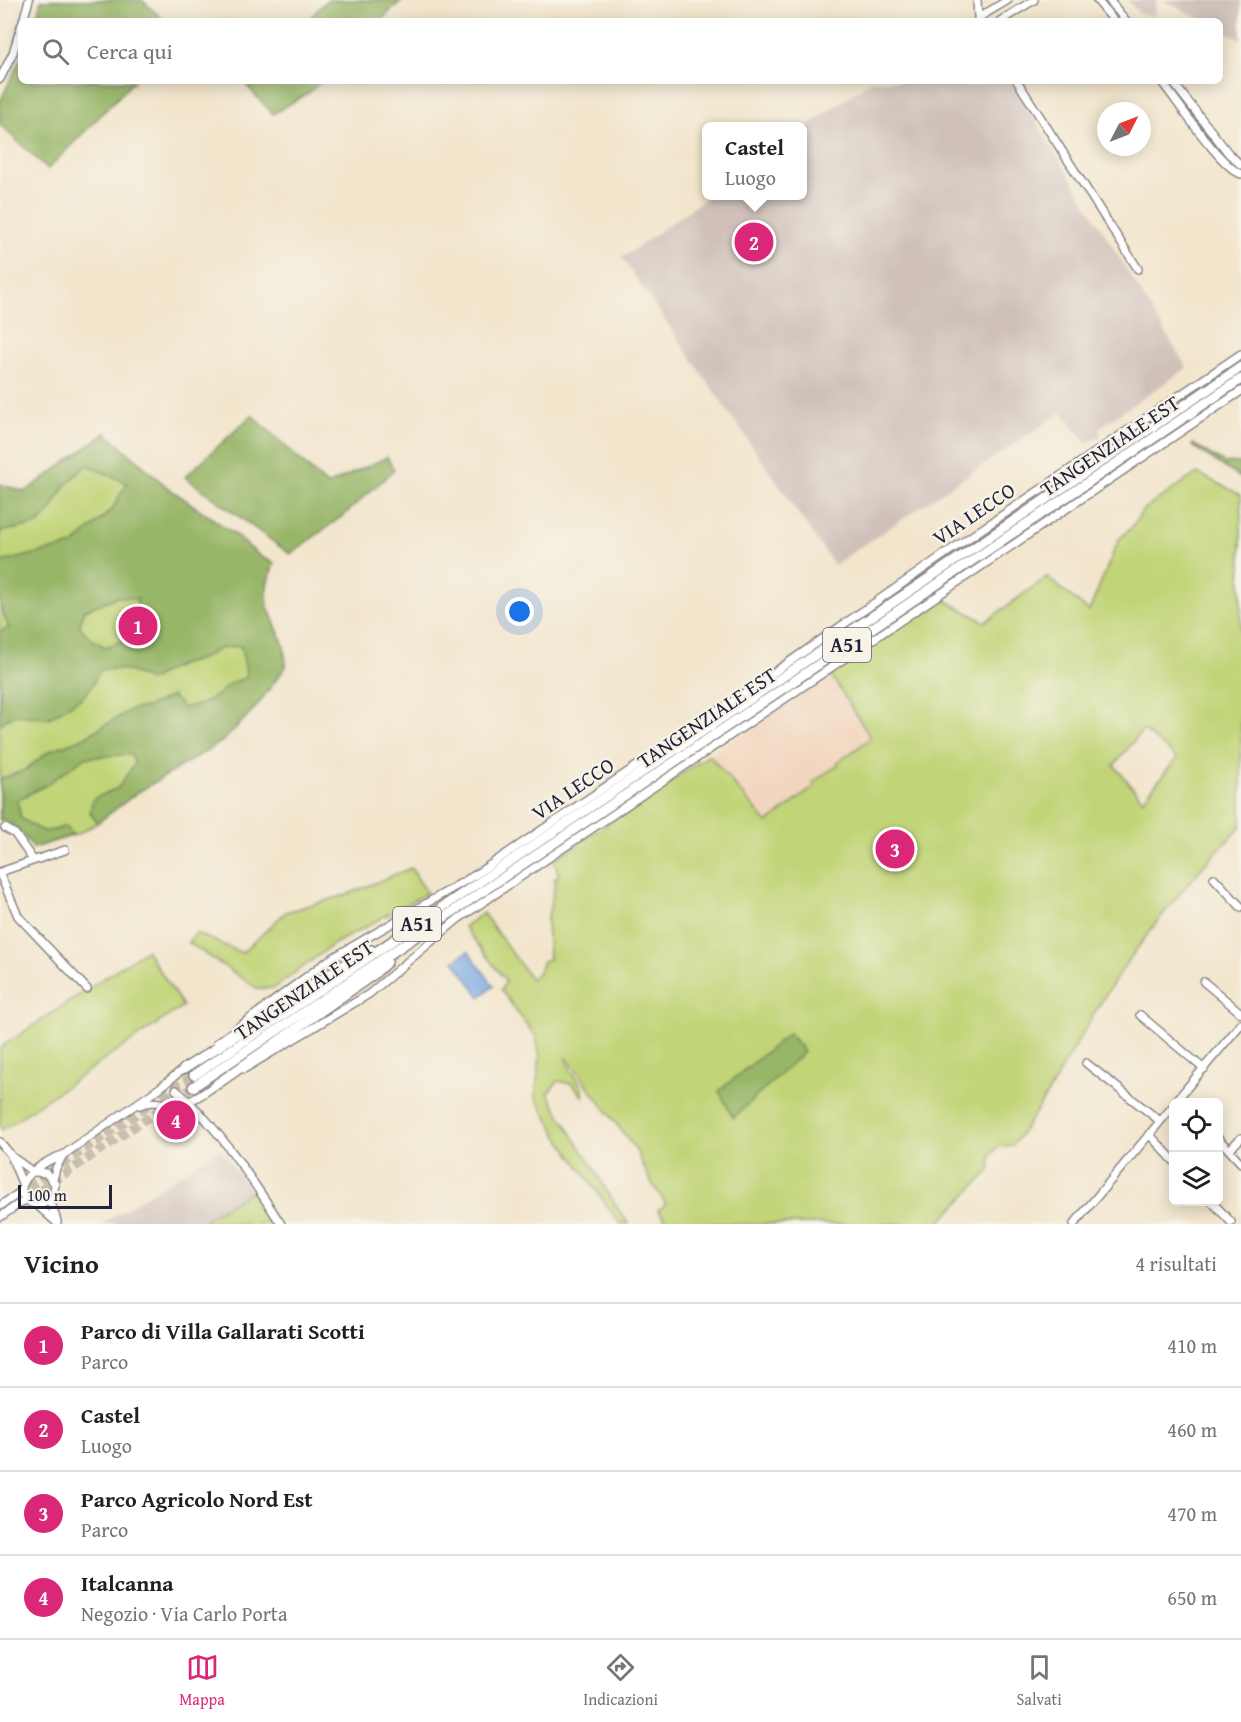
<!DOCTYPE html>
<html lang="it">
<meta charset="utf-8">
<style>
:root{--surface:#fff;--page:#f6f6f6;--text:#202124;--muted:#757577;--line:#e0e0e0;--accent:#db2777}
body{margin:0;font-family:"Gentium Book Plus",serif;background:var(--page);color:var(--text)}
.controls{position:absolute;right:18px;bottom:18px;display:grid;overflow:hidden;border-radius:9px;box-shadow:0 3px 15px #0003}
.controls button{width:54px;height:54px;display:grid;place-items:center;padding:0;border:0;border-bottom:2px solid var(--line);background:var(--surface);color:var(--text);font:30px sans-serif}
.compass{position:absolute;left:1097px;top:102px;width:54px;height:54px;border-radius:50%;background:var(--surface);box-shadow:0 3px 15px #0003;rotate:48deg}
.scale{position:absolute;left:18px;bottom:15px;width:94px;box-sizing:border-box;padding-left:6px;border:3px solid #22223b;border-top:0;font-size:16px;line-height:21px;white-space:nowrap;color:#22223b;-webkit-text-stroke:4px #f7f3e8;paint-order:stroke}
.you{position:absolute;left:520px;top:612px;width:21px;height:21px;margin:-15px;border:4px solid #fff;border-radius:50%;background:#1a73e8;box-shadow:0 0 0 9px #1a73e833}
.badge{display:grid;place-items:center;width:39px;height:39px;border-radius:50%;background:var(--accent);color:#fff;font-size:20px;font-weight:700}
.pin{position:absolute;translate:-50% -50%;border:3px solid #fff;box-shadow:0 2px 6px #0006}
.popup{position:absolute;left:702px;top:122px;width:105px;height:78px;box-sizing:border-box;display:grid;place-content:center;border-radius:9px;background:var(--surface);filter:drop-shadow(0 2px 4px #0005);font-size:20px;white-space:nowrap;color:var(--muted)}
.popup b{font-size:22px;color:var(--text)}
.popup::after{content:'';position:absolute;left:50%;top:100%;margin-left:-12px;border:12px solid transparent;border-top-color:var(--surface)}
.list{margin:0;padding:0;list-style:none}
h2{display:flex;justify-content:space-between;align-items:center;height:78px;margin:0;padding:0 24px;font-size:26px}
h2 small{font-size:20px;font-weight:400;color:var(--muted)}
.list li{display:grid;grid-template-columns:39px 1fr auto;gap:18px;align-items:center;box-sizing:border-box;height:84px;padding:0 24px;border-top:2px solid var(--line)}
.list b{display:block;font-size:22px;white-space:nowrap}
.list p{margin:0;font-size:20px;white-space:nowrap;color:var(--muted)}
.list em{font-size:20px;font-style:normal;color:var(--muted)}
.icon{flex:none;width:33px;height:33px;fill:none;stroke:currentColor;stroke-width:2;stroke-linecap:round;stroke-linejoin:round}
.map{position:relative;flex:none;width:1241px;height:1224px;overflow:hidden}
.search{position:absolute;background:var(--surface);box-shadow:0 3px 15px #0003;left:18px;right:18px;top:18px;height:66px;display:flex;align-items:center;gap:15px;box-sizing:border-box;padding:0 21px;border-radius:9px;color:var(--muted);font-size:22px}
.sheet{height:414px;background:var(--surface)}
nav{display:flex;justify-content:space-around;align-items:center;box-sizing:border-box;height:84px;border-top:2px solid var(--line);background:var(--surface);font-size:16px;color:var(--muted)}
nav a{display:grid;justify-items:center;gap:3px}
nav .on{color:var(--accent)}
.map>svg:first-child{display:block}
</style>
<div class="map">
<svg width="1241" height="1224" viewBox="0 0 1241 1224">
<rect width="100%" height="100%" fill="#f7f3e8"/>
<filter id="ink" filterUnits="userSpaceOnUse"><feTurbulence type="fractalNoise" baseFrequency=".0167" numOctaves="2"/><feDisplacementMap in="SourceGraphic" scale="12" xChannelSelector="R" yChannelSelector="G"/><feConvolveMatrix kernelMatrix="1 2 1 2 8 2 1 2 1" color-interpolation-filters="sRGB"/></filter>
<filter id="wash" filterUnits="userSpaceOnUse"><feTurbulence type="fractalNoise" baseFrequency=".008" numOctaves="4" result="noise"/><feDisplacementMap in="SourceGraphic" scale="24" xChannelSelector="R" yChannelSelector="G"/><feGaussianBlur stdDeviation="1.35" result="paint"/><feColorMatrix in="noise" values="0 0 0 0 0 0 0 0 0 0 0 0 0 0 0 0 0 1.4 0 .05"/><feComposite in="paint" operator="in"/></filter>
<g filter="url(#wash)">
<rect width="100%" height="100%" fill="#f2e5cc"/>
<path fill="#f2d5bd" d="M828,676L844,677L875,739L731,865L657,791Z"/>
<path fill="#cfc1ba" d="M1127,0H1156L1154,16L1140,14Z
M1163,0H1241V40L1220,29V21H1204Z
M871,81H1011L1187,368L1100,427V436L1086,444L1062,412L834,565L622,258L709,196H802V130Z
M220,1149L251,1191L205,1218L208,1224H102Z"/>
<path fill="#c1d477" stroke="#727b59" stroke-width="1.5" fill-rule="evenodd" d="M106,433L167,487L233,533L261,557L274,563L267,584V605L284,646L286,666L256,707L223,741L138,792L97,823L78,834L33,848C24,836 15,823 0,820V484L25,492Z
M1197,473L1241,495V827C1190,877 1145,934 1106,994C1074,1045 1049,1098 1012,1146C997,1143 987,1154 991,1169L938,1224H670L658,1210L666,1204L650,1180L636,1150L566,1057C568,1075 582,1075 583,1097L572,1084L558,1081L548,1093C561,1118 576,1141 592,1165C604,1185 614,1206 629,1224H620L559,1138L535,1096L540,1057L536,1037L501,990L506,981L464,927L483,913L531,979L539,972L543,961L549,959L547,921L556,880L554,879L559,876L554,860L709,755L767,823L815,786L813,782L838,765L837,763L871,738L830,674L941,598L985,622L1047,577L1089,611L1119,539L1132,527L1143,510ZM1143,730L1177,758L1143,800L1114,765Z
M411,868L427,893L334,944L274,988L258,989L188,942L196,933L242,953L286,912L346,895Z
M146,950L183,1006L2,1130L0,1126V1048Z
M251,1191L274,1224H208L205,1219Z"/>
<path fill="#98b668" stroke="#5d6c52" stroke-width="1.5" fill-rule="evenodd" d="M41,0H142L165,21H36Z
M327,0H402L380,21H307Z
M21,57V81H134L48,169L0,125V102Z
M251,81H321L310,92L273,114L247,86Z
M252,415L327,485L387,457L394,470L344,515L290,554L185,477Z
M106,433L167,487L233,533L261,557L274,563L267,584V605L284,646L286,666L256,707L223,741L138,792L97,823L90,812L93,799L118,788L135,763L131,754L84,758L46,785L17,800L21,818C40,831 44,835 66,826L73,835L33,848C24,836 15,823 0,820V779L25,770L49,751L83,738L132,709L148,707L172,696L183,708L202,704L217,695L229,684L247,677L241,646L221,648L201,659L177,666L149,681C130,669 122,668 100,670L92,686L83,697L49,718L14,715L0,724V631L9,628L0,606V562L73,545L112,509L127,483L87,465L66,485L49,513L38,524L0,532V484L25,492ZM117,597L138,599C133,616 133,625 123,641L105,647L91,639L80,627L83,611Z
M1193,444L1226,464L1228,462L1241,463V478L1192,446Z
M789,1033L804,1052L733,1118L719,1091Z"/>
<path fill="#75a4df" stroke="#4c638d" stroke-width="1.5" d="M468,951L494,986L480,997L454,961Z"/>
</g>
<g filter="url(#ink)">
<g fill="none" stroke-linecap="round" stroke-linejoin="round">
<path stroke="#c8beaf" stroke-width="9" stroke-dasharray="9 4.5" stroke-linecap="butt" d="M17,1195L194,1075
M19,1205L193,1087"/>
<g stroke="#8a8484" stroke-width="10">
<path id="minor" d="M977,0L978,18L980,21
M1097,0L1114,21
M1109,0L1126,21
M978,18L1008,0
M23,21L29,0
M1000,21L1034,0
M0,79L13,53L21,26
M1017,81L1138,269
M1161,81C1179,103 1219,165 1241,174
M1172,81L1229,154L1241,165
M5,828L15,834L33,860
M0,872L65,850
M0,874L18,916L87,989
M1214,878L1241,907
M1204,982L1241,1013
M1140,1015L1204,1069
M217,1043L329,960L475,875L730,703L945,554L1241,354
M1086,1063L1160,1121
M244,1069L369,994L458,919L1241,391
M176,1090C215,1122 253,1181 281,1224
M1175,1102L1241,1024
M140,1105C153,1099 164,1105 178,1104C193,1103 208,1089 221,1082
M1149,1134L1174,1161
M1218,1138L1241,1163
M0,1142L10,1154L22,1183
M1229,1150L1241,1138
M11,1156L33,1172
M35,1172L46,1173L55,1184L53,1197L41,1205C34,1205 28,1203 24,1197C13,1179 48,1159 63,1155L161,1087L187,1066
M53,1180L56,1168L63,1155
M50,1201L57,1221
M1212,1202L1231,1222
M37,1205L57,1223
M0,1206L22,1191
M0,1217L26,1199
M1074,1224L1174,1105"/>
</g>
<g stroke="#8a8484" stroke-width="12">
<path id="highway" d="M184,1069L352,960L371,950
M194,1075L1241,367
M217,1084L374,974L387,962
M193,1087L1241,379"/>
</g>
<use href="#minor" stroke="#fff" stroke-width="7"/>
<use href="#highway" stroke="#fff" stroke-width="9"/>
</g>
</g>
<g text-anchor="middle" stroke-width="5" stroke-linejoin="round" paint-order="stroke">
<g fill="#f7f3e8" stroke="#62616f" stroke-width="1.5">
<rect x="823" y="628" width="48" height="34" rx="4.5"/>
<rect x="393" y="907" width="48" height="34" rx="4.5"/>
</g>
<g font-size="20" font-weight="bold" fill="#22223b">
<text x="847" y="652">A51</text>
<text x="417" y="931">A51</text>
</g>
<g font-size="21" fill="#22223b" stroke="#f7f3e8">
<text transform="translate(1110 446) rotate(-34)" y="7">TANGENZIALE EST</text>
<text transform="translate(974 514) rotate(-34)" y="7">VIA LECCO</text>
<text transform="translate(707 718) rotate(-34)" y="7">TANGENZIALE EST</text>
<text transform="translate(573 789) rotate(-34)" y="7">VIA LECCO</text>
<text transform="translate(304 990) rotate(-34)" y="7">TANGENZIALE EST</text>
</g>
</g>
</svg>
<div class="controls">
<button><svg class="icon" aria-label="locate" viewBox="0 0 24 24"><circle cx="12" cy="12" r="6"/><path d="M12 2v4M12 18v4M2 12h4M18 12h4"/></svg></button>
<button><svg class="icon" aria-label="layers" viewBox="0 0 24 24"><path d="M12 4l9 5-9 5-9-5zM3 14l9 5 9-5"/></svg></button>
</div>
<svg class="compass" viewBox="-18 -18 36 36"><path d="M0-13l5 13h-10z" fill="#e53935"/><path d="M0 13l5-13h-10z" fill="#757577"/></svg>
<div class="scale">100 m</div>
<div class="you"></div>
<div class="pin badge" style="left:138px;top:626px">1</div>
<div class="pin badge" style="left:754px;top:242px">2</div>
<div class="popup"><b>Castel</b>Luogo</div>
<div class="pin badge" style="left:895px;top:849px">3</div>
<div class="pin badge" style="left:176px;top:1120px">4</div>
<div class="search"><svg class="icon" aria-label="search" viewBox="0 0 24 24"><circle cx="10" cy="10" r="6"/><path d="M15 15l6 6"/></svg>Cerca qui</div>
</div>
<section class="sheet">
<h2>Vicino<small>4 risultati</small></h2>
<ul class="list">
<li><span class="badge">1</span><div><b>Parco di Villa Gallarati Scotti</b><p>Parco</p></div><em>410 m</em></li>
<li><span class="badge">2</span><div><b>Castel</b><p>Luogo</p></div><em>460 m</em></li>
<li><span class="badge">3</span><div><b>Parco Agricolo Nord Est</b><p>Parco</p></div><em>470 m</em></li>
<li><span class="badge">4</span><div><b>Italcanna</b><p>Negozio · Via Carlo Porta</p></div><em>650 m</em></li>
</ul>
</section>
<nav>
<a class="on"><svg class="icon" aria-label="map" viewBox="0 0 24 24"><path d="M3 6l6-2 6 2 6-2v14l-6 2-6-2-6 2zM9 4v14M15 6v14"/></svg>Mappa</a>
<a><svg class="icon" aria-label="directions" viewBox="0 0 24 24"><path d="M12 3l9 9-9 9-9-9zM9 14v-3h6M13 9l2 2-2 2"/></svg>Indicazioni</a>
<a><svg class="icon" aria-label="saved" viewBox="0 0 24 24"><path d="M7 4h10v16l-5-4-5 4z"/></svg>Salvati</a>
</nav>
